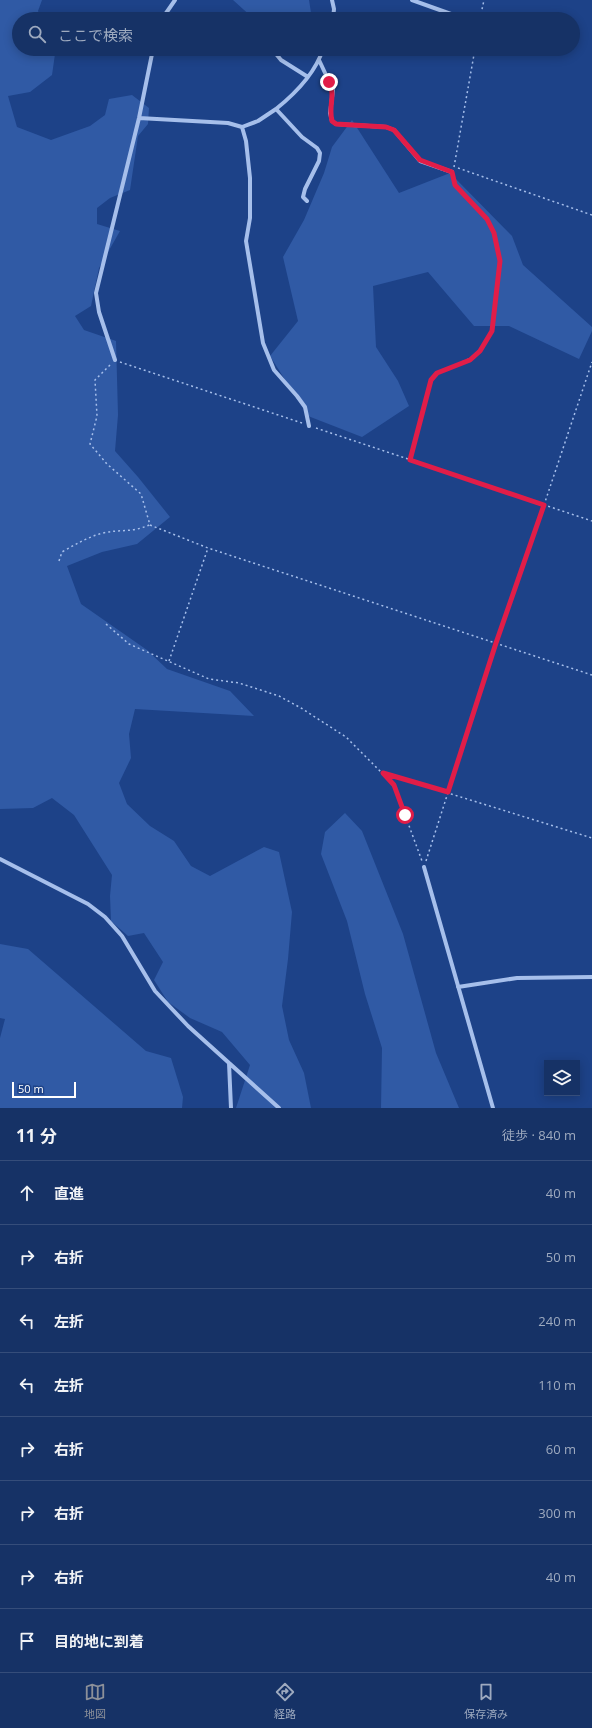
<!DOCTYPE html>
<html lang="ja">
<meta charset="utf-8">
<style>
:root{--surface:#163266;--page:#1f3a6c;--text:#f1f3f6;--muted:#9eaabf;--line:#354d7a;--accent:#8c9099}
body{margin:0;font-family:"Open Sans","Noto Sans JP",sans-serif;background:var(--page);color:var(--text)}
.controls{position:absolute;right:12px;bottom:12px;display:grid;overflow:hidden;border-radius:0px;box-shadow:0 2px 10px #0003}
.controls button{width:36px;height:36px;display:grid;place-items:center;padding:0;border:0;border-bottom:1px solid var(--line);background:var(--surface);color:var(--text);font:20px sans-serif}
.scale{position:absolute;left:12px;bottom:10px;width:64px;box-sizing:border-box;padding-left:4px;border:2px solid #fff;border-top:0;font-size:11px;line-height:14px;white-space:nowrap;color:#fff;-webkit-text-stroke:3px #1d4288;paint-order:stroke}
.stop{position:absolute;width:12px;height:12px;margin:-9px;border:3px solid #e11d48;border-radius:50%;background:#fff}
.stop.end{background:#e11d48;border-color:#fff;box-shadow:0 1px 4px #0008}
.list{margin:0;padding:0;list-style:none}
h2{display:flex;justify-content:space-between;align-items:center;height:52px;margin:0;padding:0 16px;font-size:17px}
h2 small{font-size:13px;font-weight:400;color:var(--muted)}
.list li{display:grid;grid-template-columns:26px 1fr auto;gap:12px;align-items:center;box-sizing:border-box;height:64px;padding:0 16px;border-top:1px solid var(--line)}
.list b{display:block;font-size:15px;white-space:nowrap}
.list em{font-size:13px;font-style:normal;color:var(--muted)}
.icon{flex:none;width:22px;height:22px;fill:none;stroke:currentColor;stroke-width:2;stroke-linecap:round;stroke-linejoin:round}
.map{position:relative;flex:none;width:592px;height:1108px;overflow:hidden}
.search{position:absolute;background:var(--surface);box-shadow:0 2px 10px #0003;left:12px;right:12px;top:12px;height:44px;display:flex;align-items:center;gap:10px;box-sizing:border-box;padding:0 14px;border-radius:22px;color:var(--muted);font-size:15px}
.sheet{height:564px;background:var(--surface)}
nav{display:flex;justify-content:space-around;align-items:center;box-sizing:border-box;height:56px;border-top:1px solid var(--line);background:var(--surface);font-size:11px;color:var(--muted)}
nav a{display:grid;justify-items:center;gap:2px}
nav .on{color:var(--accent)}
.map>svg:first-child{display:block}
</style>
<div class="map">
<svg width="592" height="1108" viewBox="0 0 592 1108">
<rect width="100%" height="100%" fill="#1d4288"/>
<path fill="#305aa5" d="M0,0H42L38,11L42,19H19V49H54L55,54L52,75L30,92L8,96L17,127L51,140L90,126L105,115L109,99L132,95L149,108L148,124L138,136L130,190L110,198L97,208V224L120,231L99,268L91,306L75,316L84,330L116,341L118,415L115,451L138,477L170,517L137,544L102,552L67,566L81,604L147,650L167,669L230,691L254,716L135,709L129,734L131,758L119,783L127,804L150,826L174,841L191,866L210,876L264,847L279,852L292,912L288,959L282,1006L289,1040L304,1073L311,1108H236L250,1065L222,1032L190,1018L168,1002L154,980L163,962L144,933L128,936L111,921L110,896L112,875L74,815L52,798L33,808L0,809Z
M233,0H309L312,19H254Z
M352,120L399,193L450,173L512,236L523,265L592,327V331L579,359L509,326H474L428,272L373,286L376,347L398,381L409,406L362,437L308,416L270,356L298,321L283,257L304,220L324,173L332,147Z
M345,813L362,831L403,934L436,1053L459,1108H381L382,1048L365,994L347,921L321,854L325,832Z
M0,944L28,949L146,1051L171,1058L183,1097L182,1108H0V1038L5,1019L0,1018Z"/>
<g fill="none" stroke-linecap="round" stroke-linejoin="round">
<path stroke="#a6bfeb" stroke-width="1.5" stroke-dasharray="2 3" stroke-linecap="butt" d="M480,19L484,0
M454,167L475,49
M458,168L592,215
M120,362L302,423
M110,365L95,380L97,416L90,444L107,464L141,494L150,525L208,548L592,675
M316,428L592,521
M410,460L431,380L437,373L469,359L480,351L492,331L500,261L494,233L487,219L455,185L453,179
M59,561L62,552C76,544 88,537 103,533C119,529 132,533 149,525
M106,624L129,644L209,679L239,683L279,696L301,708L346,737L394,785L422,861
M169,661L208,548
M384,773L592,838
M426,861L496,643L544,505L592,362"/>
<path stroke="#a6bfeb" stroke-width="4" d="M332,0L334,9L333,19
M412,0L465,19
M166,13L183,19
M162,19L175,0
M272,49L281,60L308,77
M319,60L333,90L330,113L332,121L336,124L386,127L394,130L420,161L452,172
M276,109C296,93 315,74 323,49
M139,118L228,123L242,127L258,121L276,109L302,137L317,148L320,153L319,161L305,189L303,197L307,201
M242,127L246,141L250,178V218L246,241L263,343L274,370L297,396L305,407L309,426
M115,360L99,312L96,293L139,118L153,49
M0,859L88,904L105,917L122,936L155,991L188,1026L279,1108
M424,867L493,1108
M458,987L517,978L592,977
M229,1063L231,1108"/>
</g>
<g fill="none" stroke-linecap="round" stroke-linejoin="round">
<path stroke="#e11d48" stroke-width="5" d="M329,82C336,96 328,106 332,121L336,124L386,127L394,130L420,160L452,172L455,185L487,219L494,233L500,261L492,331L480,351L470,360L437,373L431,380L410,460L544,505L496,643L448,792L383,773L394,785L405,815"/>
</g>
</svg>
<div class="controls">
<button><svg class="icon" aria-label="layers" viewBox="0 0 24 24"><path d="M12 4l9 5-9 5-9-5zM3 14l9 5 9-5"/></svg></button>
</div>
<div class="scale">50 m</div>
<div class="stop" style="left:405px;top:815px"></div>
<div class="stop end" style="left:329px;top:82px"></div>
<div class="search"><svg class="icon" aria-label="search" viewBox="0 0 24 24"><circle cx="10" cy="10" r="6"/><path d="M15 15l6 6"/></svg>ここで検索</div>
</div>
<section class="sheet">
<h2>11 分<small>徒歩 · 840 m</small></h2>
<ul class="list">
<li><svg class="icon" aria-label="ahead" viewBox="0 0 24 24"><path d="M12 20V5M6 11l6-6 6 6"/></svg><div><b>直進</b></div><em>40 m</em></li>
<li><svg class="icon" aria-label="right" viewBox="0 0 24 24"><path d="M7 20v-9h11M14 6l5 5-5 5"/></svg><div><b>右折</b></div><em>50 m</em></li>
<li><svg class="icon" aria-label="left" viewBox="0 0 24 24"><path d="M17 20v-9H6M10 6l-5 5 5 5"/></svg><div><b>左折</b></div><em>240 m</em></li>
<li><svg class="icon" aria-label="left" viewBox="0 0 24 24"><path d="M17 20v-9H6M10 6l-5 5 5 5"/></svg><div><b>左折</b></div><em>110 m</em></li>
<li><svg class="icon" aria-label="right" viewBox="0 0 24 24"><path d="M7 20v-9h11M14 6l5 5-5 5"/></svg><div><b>右折</b></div><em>60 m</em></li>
<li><svg class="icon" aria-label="right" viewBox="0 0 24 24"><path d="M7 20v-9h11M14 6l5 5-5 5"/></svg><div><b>右折</b></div><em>300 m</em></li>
<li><svg class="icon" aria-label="right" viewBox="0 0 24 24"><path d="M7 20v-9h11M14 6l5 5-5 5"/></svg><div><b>右折</b></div><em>40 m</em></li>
<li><svg class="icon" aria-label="arrive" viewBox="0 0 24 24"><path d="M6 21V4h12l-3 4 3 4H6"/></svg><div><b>目的地に到着</b></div></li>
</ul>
</section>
<nav>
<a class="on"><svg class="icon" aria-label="map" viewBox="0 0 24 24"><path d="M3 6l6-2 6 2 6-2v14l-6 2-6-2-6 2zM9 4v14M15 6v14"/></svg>地図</a>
<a><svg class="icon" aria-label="directions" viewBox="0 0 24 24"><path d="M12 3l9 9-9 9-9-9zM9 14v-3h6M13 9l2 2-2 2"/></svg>経路</a>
<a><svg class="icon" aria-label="saved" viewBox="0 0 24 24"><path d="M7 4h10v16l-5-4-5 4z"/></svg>保存済み</a>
</nav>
